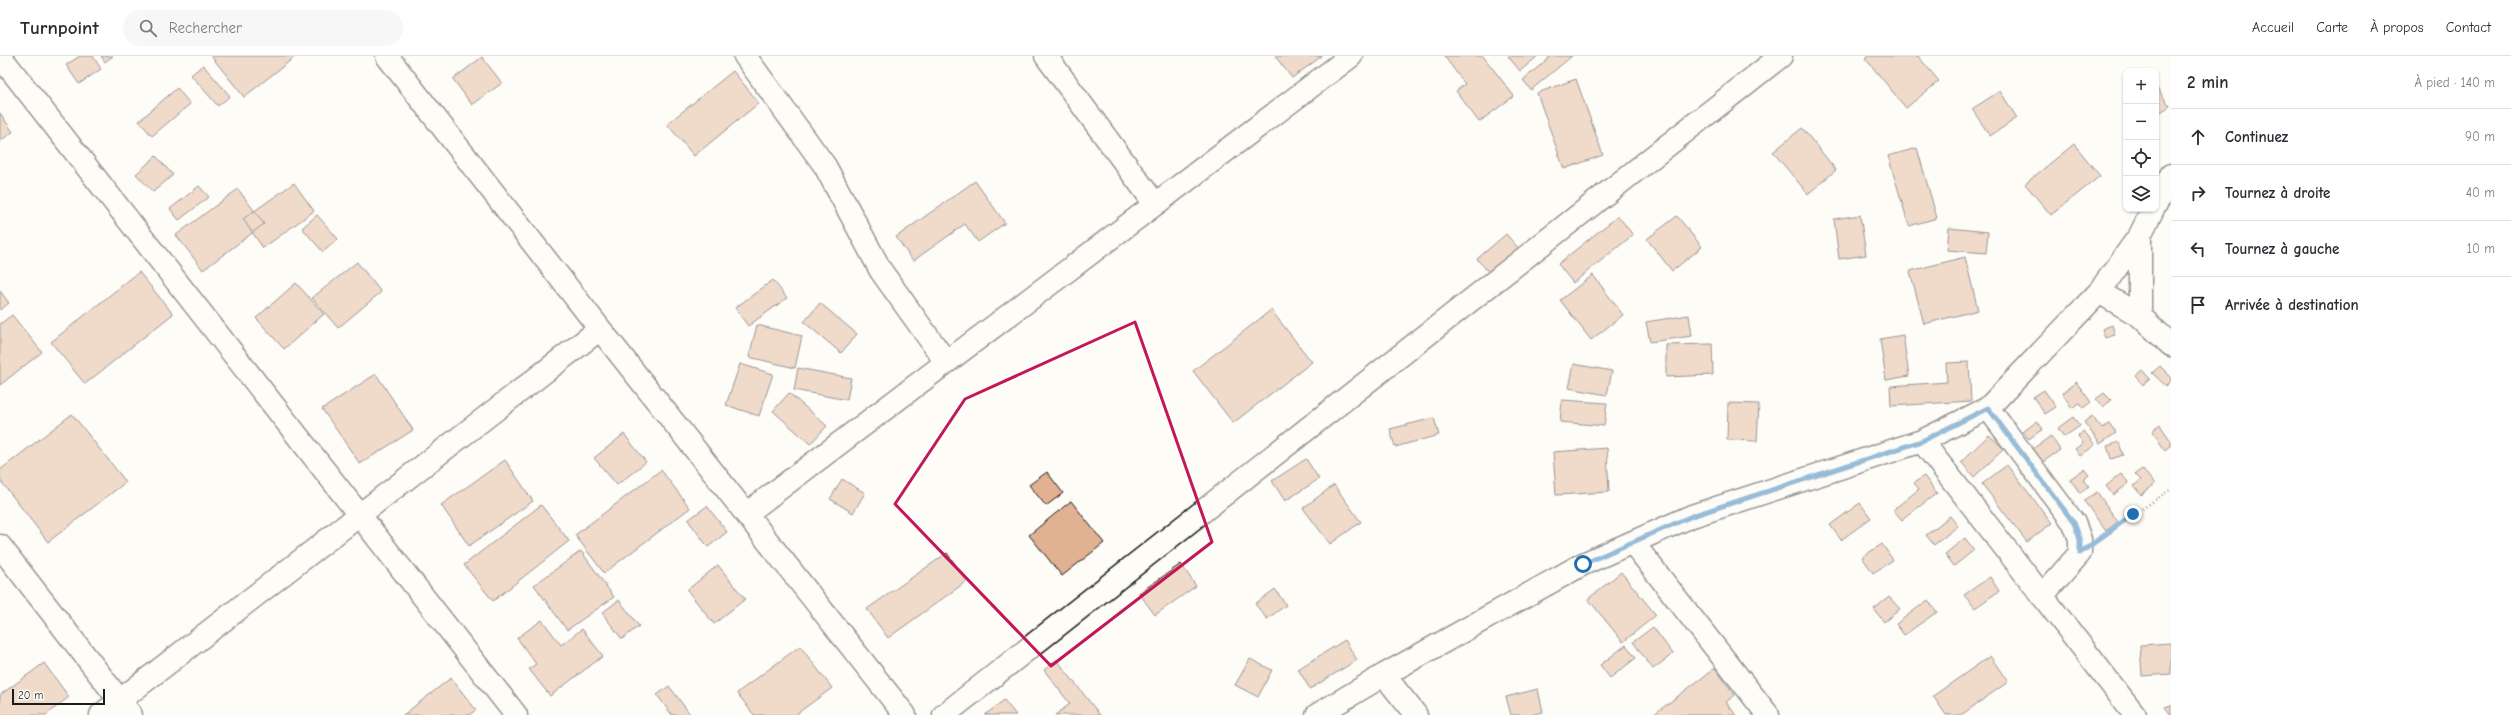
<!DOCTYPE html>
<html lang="fr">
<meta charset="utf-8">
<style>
:root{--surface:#fff;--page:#f7f7f7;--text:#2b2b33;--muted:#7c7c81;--line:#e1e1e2}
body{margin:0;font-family:"Comic Neue",sans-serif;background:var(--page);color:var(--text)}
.controls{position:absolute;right:12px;top:12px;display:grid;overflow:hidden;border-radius:8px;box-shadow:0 1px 3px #0004}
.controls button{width:36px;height:36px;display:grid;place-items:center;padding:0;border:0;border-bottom:1px solid var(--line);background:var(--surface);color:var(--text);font:20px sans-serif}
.scale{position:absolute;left:12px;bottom:10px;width:93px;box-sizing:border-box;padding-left:4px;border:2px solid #1c1c1c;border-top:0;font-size:11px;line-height:14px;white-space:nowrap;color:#1c1c1c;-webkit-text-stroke:3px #fdfcf7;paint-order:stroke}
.stop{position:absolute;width:12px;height:12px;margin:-9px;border:3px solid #1f6fb2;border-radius:50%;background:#fff}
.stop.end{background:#1f6fb2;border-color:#fff;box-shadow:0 1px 4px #0008}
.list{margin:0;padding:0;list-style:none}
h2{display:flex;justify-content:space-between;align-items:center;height:52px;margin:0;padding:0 16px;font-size:17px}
h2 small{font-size:13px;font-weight:400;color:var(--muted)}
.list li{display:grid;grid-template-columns:26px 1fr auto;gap:12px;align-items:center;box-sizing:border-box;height:56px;padding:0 16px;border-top:1px solid var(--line)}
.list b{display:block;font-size:15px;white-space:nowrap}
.list em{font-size:13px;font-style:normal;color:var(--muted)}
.icon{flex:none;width:22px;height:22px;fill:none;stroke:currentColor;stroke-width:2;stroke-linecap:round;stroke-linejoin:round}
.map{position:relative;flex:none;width:2171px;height:659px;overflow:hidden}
header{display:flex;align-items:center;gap:24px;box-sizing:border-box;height:56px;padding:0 20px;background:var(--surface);border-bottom:1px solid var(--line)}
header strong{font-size:19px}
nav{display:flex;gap:22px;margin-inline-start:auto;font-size:14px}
.search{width:280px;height:36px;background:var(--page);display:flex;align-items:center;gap:10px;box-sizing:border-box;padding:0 14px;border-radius:22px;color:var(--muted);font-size:15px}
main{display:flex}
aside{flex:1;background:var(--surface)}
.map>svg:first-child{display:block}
</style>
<header>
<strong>Turnpoint</strong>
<div class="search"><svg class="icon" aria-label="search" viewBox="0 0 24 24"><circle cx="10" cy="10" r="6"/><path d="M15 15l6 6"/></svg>Rechercher</div>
<nav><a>Accueil</a><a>Carte</a><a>À propos</a><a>Contact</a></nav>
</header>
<main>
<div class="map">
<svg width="2171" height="659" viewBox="0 0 2171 659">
<rect width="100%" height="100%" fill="#fdfcf7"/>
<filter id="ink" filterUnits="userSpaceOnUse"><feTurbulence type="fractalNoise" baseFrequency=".025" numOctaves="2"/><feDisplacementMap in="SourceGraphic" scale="8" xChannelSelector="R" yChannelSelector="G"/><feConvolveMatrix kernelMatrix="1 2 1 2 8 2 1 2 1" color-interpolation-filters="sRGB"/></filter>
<g filter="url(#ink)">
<path fill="#e1b192" stroke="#1c1c1c" d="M80,0H93L101,13L79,28L66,9Z
M101,0H113L105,6Z
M211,0H296L244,41Z
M1275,0H1322L1292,22Z
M1444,0H1483L1514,40L1479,66L1456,35L1465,28Z
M1508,0H1538L1520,15Z
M1551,0H1572L1531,34L1523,24Z
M1867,0H1918L1939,25L1906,52L1865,2Z
M482,1L502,27L472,49L453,23Z
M203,9L230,40L218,50L191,19Z
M733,15L759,47L694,100L667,68Z
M1576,23L1603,99L1564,113L1537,37Z
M2156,31L2170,50L2156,59Z
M177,32L190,48L152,80L139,65Z
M2000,35L2017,62L1990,80L1972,53Z
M0,57L13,76L0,85Z
M1802,72L1836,114L1808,138L1773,96Z
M2074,88L2100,120L2051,159L2025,128Z
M1917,92L1937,162L1909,170L1888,100Z
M156,100L173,119L153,136L136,118Z
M975,125L1005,167L978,186L965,168L913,205L896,181Z
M294,127L314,155L263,192L243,163Z
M199,130L209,141L179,164L170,153Z
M238,133L264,168L203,214L176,179Z
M317,159L338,183L323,196L302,172Z
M1860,159L1866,199L1839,203L1834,163Z
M1618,160L1633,179L1573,227L1558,208Z
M1677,160L1702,191L1672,215L1647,183Z
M1949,172L1988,176L1986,197L1947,194Z
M1506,178L1521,195L1492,220L1477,203Z
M1965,201L1978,254L1924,268L1910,215Z
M357,206L381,236L338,272L312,242Z
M139,216L173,258L85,328L51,286Z
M1593,219L1623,259L1591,284L1560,244Z
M773,224L787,242L748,270L735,252Z
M296,227L324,258L284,293L256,262Z
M0,235L9,247L0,254Z
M820,247L857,278L841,297L804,266Z
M1271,254L1312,306L1233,367L1193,315Z
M12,259L42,296L0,329V268Z
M1689,259L1692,280L1650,286L1646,266Z
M757,269L802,280L795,312L749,301Z
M2112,269L2115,279L2105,282L2102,273Z
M1903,279L1909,320L1886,324L1880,283Z
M1712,288L1713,319L1666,321V289Z
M1969,306L1971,345L1891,350L1890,330L1947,326L1946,307Z
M740,308L773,318L759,360L726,349Z
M1574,308L1612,315L1607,339L1569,332Z
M2160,310L2171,321V325L2166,330L2152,317Z
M798,312L851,322L847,344L794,334Z
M2142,314L2150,323L2143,329L2135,320Z
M376,318L413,374L360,408L322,353Z
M2076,326L2091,346L2083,352L2080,347L2072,352L2062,337Z
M2044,334L2056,351L2045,358L2033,341Z
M789,337L827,370L810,388L773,355Z
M2104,337L2111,344L2103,351L2096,343Z
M1562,344L1607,347L1604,370L1560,366Z
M1728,347L1759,348L1757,385L1727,384Z
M72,358L126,426L48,486L0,424V414Z
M2092,360L2102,373L2109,367L2116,377L2100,388L2084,366Z
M2073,361L2080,370L2064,381L2058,372Z
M1434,362L1439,379L1395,391L1390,373Z
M2037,365L2043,373L2029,383L2023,376Z
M2160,369L2171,385V389L2165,394L2152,375Z
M2084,375L2095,389L2080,400L2075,393L2083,387L2078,380Z
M624,378L646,406L617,429L594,402Z
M1989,379L2004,393L1974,421L1961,406Z
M2051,380L2060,394L2040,408L2031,394Z
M2119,386L2123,399L2111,403L2107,390Z
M1607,392L1609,436L1556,439L1553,396Z
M1306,403L1319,423L1285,445L1272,425Z
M505,404L533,445L469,490L441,449Z
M2007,409L2052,467L2027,486L1982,428Z
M2084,413L2089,419L2083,424L2089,431L2080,437L2070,423Z
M2142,413L2155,428L2141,439L2134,430L2141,424L2135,418Z
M661,414L690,452L604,517L575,479Z
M1047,416L1063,437L1046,450L1029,429Z
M2121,418L2129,427L2113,439L2106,430Z
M1924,420L1937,437L1902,464L1893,454L1919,433L1914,427Z
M842,423L865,437L853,457L830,443Z
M1334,429L1361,466L1330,488L1303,452Z
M2097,436L2118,466L2106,475L2084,445Z
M1071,445L1104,487L1062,520L1029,479Z
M1860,447L1871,462L1841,484L1830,469Z
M541,449L569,485L493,545L464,509Z
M707,450L727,476L708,491L688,464Z
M1950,460L1958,470L1934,489L1926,479Z
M1965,482L1974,494L1954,510L1945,498Z
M1882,488L1893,504L1873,517L1862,501Z
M581,495L614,541L567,574L534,529Z
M947,497L967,525L888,582L867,553Z
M1181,508L1196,530L1155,559L1139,537Z
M718,509L745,543L714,568L687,534Z
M1621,516L1656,559L1623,586L1588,543Z
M1990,521L1999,535L1975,552L1964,539Z
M1275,533L1286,549L1267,563L1255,548Z
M1889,541L1900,553L1884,566L1874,553Z
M619,544L639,570L622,583L602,557Z
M1928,544L1937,556L1904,579L1896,568Z
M542,564L561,589L582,573L603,600L550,640L529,613L536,608L517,582Z
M1653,571L1673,598L1653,613L1633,586Z
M1345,584L1357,604L1310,633L1298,613Z
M2171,587V618L2142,620L2140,589Z
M1626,589L1636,602L1610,622L1600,609Z
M800,590L832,632L795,659H754L737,637Z
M1990,600L2008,626L1961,659H1946L1933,640Z
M1250,603L1272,614L1258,641L1235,629Z
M1057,604L1100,659H1055L1070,648L1044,614Z
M44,607L69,641L46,659H0V639Z
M1715,612L1735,639L1726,646L1736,659H1653Z
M451,622L476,654L469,659H403Z
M669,630L690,658L688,659H672L657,639Z
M1538,633L1543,656L1530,659H1511L1506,641Z
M1004,644L1016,659H985Z
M2171,649V659L2165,651Z"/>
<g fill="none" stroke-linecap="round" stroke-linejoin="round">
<g stroke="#1c1c1c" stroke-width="25">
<path id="minor" d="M0,0L516,659
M387,0L600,273L905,659
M745,0L825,110L881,215L946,306
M1046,0L1155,148
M2156,148L2171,119
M2140,179V260
M2099,236L2140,260L2171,289
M1988,352L2074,467L2080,483V497L2042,540
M1922,385L2135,659
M746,458L1351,0
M1633,487L1768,659
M0,490L131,659
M1384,619L1416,659
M101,659L600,273
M944,659L1781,0
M1317,659L1384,619L1583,508L1692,460L1922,385L1988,352L2099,236L2140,179L2153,153"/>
</g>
<path stroke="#1c1c1c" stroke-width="2.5" stroke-dasharray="1 3" stroke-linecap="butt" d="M2106,478L2171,433"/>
<use href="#minor" stroke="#fdfcf7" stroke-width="22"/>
</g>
</g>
<g fill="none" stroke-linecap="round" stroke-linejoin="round" filter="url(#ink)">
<path stroke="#1f6fb2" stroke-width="5" d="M1583,508L1692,460L1922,385L1988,352L2074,467L2080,483V497L2133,458"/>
</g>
<path d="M0 0H2171V659H0ZM1135,266L1212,486L1051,610L895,448L965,343Z" fill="#fdfcf7" fill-opacity=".55" fill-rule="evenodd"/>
<path fill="none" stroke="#c2185b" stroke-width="3" stroke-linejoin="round" d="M1135,266L1212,486L1051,610L895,448L965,343Z"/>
</svg>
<div class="controls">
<button>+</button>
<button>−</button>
<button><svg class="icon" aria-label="locate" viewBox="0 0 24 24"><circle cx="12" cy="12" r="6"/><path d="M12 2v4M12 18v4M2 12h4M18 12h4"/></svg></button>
<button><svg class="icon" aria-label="layers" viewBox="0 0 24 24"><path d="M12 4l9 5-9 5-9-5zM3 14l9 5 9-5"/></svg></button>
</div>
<div class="scale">20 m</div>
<div class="stop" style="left:1583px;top:508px"></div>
<div class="stop end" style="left:2133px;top:458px"></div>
</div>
<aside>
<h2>2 min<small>À pied · 140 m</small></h2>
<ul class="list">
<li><svg class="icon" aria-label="ahead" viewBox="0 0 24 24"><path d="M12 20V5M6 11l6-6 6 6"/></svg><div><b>Continuez</b></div><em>90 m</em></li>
<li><svg class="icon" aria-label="right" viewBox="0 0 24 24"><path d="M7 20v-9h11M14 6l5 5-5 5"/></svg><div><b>Tournez à droite</b></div><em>40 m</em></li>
<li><svg class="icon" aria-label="left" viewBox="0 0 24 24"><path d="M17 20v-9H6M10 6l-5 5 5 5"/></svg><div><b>Tournez à gauche</b></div><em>10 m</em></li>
<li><svg class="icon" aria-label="arrive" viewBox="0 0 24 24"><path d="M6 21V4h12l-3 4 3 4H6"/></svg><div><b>Arrivée à destination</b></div></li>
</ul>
</aside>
</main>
